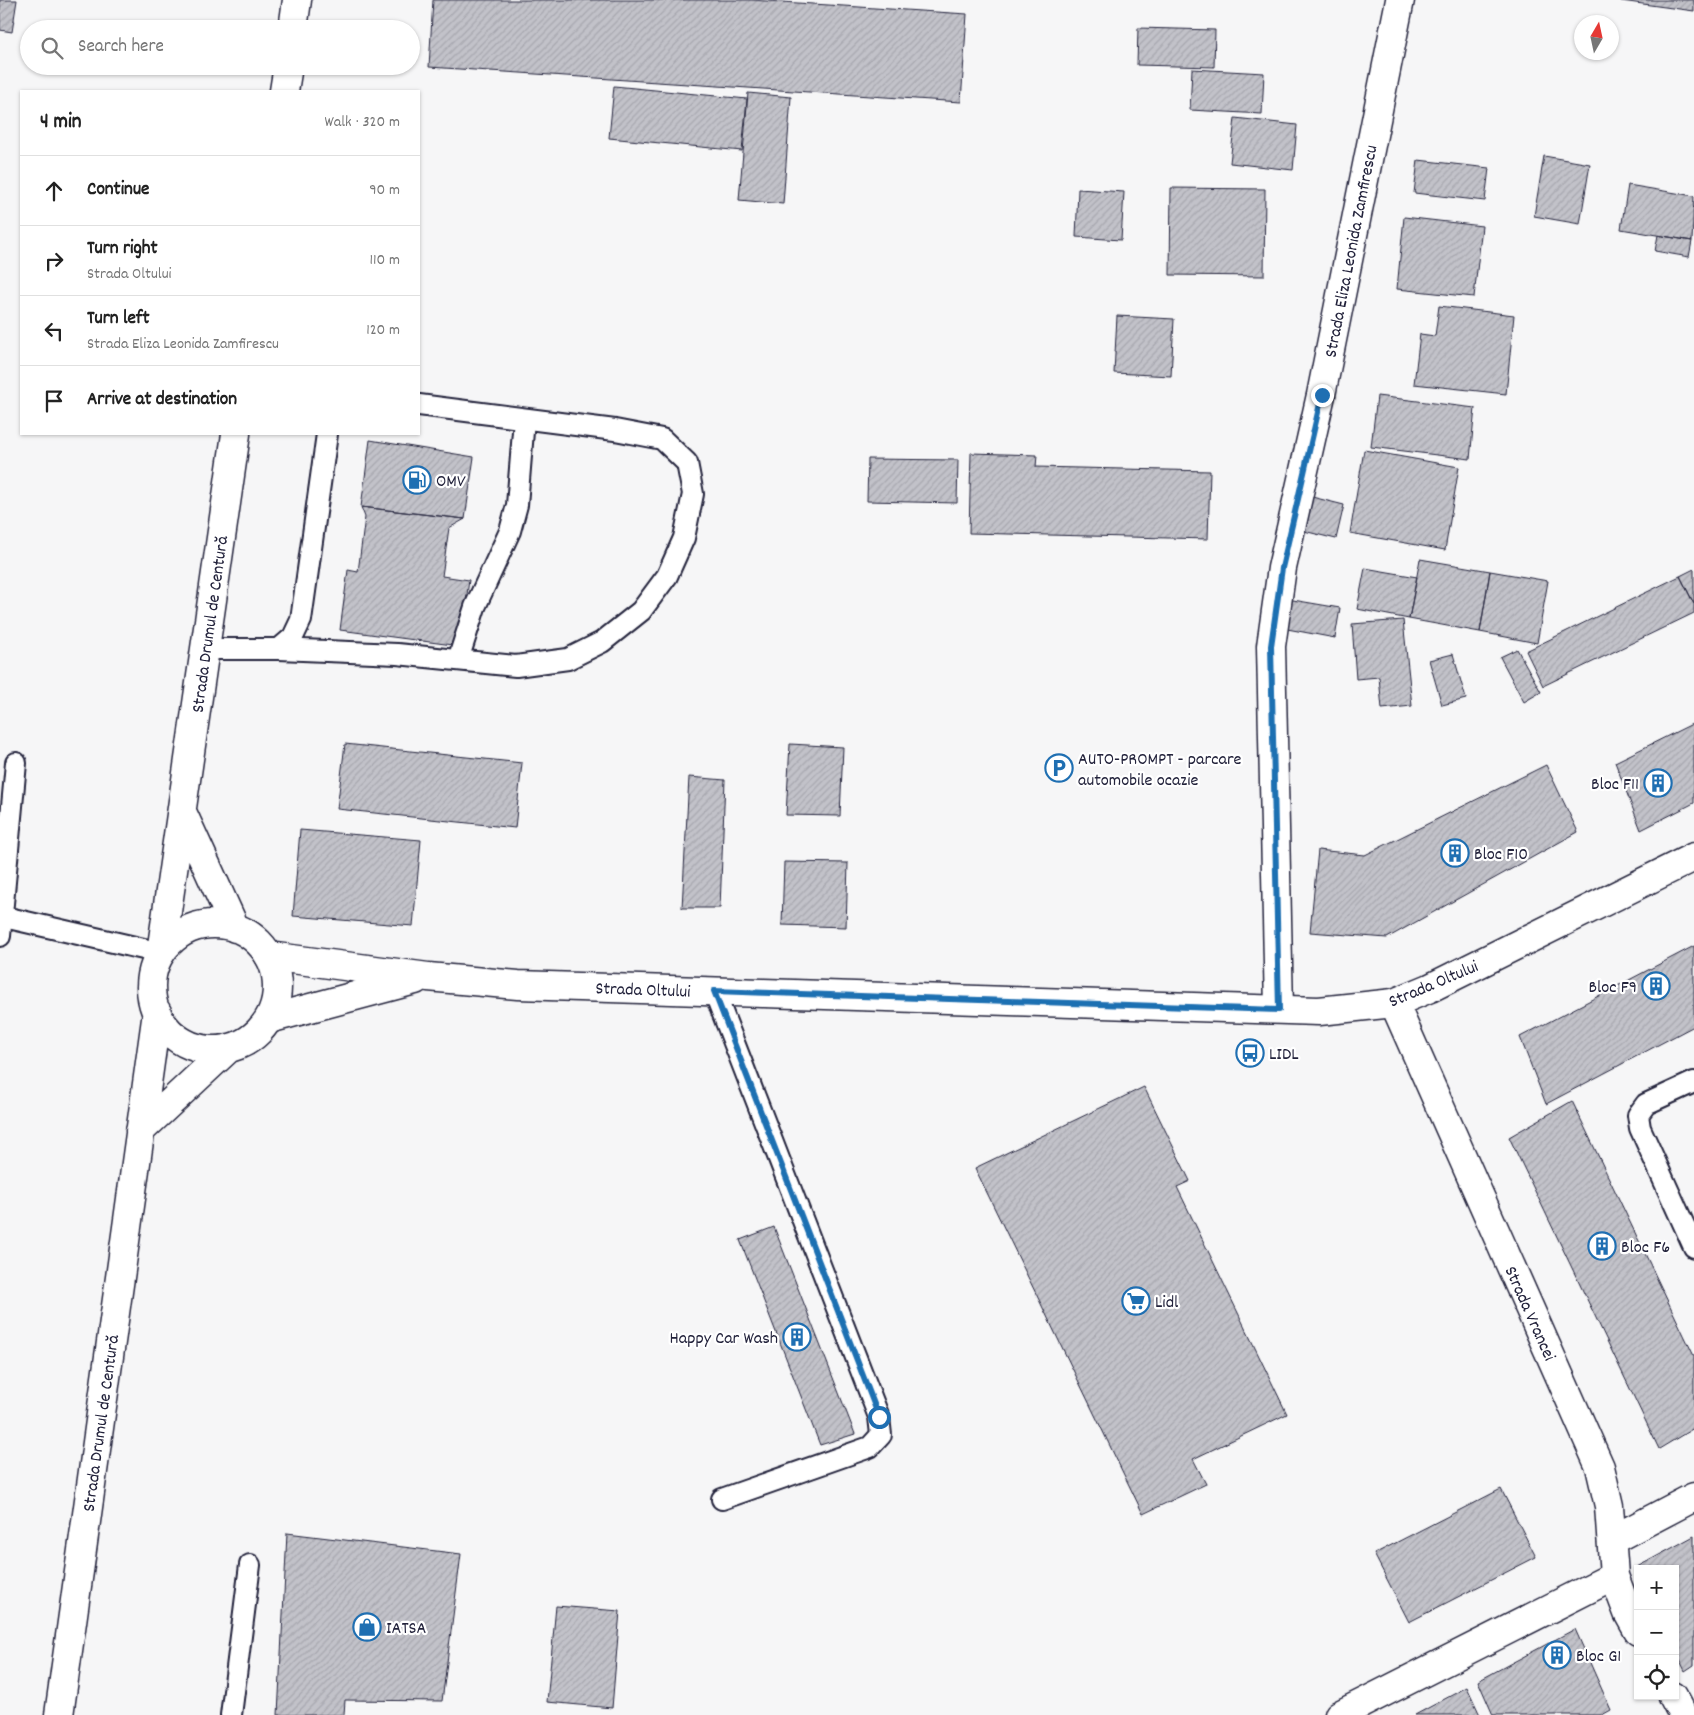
<!DOCTYPE html>
<meta charset="utf-8">
<style>
:root{--surface:#fff;--page:#f2f2f2;--text:#222;--muted:#767676;--line:#e0e0e0}
body{margin:0;font-family:Dekko,sans-serif;background:var(--page);color:var(--text)}
.controls{position:absolute;right:15px;bottom:15px;display:grid;overflow:hidden;border-radius:0px;box-shadow:0 1px 4px #0004}
.controls button{width:45px;height:45px;display:grid;place-items:center;padding:0;border:0;border-bottom:1px solid var(--line);background:var(--surface);color:var(--text);font:25px sans-serif}
.compass{position:absolute;left:1574px;top:15px;width:45px;height:45px;border-radius:50%;background:var(--surface);box-shadow:0 1px 4px #0004;rotate:9deg}
.stop{position:absolute;width:15px;height:15px;margin:-11px;border:4px solid #1f6fb2;border-radius:50%;background:#fff}
.stop.end{background:#1f6fb2;border-color:#fff;box-shadow:0 1px 5px #0008}
.list{margin:0;padding:0;list-style:none}
h2{display:flex;justify-content:space-between;align-items:center;height:65px;margin:0;padding:0 20px;font-size:21px}
h2 small{font-size:16px;font-weight:400;color:var(--muted)}
.list li{display:grid;grid-template-columns:32px 1fr auto;gap:15px;align-items:center;box-sizing:border-box;height:70px;padding:0 20px;border-top:1px solid var(--line)}
.list b{display:block;font-size:19px;white-space:nowrap}
.list p{margin:0;font-size:16px;white-space:nowrap;color:var(--muted)}
.list em{font-size:16px;font-style:normal;color:var(--muted)}
.icon{flex:none;width:28px;height:28px;fill:none;stroke:currentColor;stroke-width:2;stroke-linecap:round;stroke-linejoin:round}
.map{position:relative;flex:none;width:1694px;height:1715px;overflow:hidden}
.search{position:absolute;background:var(--surface);box-shadow:0 1px 4px #0004;left:20px;top:20px;width:400px;height:55px;display:flex;align-items:center;gap:12px;box-sizing:border-box;padding:0 18px;border-radius:28px;color:var(--muted);font-size:19px}
.panel{position:absolute;background:var(--surface);box-shadow:0 1px 4px #0004;left:20px;top:90px;width:400px;height:345px;border-radius:0px}
.map>svg:first-child{display:block}
</style>
<div class="map">
<svg width="1694" height="1715" viewBox="0 0 1694 1715">
<defs>
<pattern id="building-hatch" width="6" height="6" patternUnits="userSpaceOnUse" patternTransform="scale(1.25)"><rect width="6" height="6" fill="#c2c2c9"/><path d="M-1 1l2-2M0 6l6-6M5 7l2-2" fill="none" stroke="#a6a6ae"/></pattern>
</defs>
<rect width="100%" height="100%" fill="#f6f6f7"/>
<filter id="ink" filterUnits="userSpaceOnUse"><feTurbulence type="fractalNoise" baseFrequency=".02" numOctaves="2"/><feDisplacementMap in="SourceGraphic" scale="10" xChannelSelector="R" yChannelSelector="G"/><feConvolveMatrix kernelMatrix="1 2 1 2 8 2 1 2 1" color-interpolation-filters="sRGB"/></filter>
<g filter="url(#ink)">
<path fill="url(#building-hatch)" stroke="#22223b" d="M0,0H17L12,32L0,30Z
M433,0H751L967,14L961,102L429,67Z
M1694,0V11L1621,1V0Z
M1138,28L1215,30L1214,67L1137,65Z
M1192,69L1264,73L1262,114L1190,110Z
M614,86L747,99L742,151L609,138Z
M748,93L791,97L783,204L739,200Z
M1235,118L1297,125L1293,170L1230,163Z
M1544,156L1590,164L1580,224L1534,216Z
M1418,160L1489,168L1485,201L1414,193Z
M1628,185L1694,196L1692,241L1621,229Z
M1171,188L1265,189L1264,276L1170,275Z
M1078,189L1124,192L1121,240L1076,237Z
M1404,217L1482,226L1474,297L1397,289Z
M1658,235L1692,241L1689,257L1655,251Z
M1439,306L1514,315L1506,394L1414,384L1420,334L1435,336Z
M1117,316L1174,319L1171,376L1114,373Z
M1377,396L1475,408L1470,459L1371,447Z
M370,440L474,457L465,519L361,507Z
M1364,450L1459,467L1445,550L1350,533Z
M971,453L1037,455L1036,467L1210,471L1208,539L969,533Z
M868,459L958,460L957,503L867,501Z
M1308,496L1344,505L1336,539L1300,530Z
M361,507L465,519L449,528L442,576L469,580L460,646L340,630L348,570L358,572L365,517Z
M1420,559L1490,571L1480,632L1409,619Z
M1365,568L1417,577L1409,619L1357,609Z
M1694,569V604L1680,576Z
M1490,571L1548,581L1537,643L1480,632Z
M1680,576L1694,604V613L1543,686L1526,651Z
M1287,599L1340,608L1335,638L1282,628Z
M1403,620L1412,706L1382,709L1379,677L1356,679L1352,624Z
M1517,649L1541,692L1524,702L1500,657Z
M1453,654L1466,699L1442,705L1429,660Z
M1694,723V803L1641,830L1615,762Z
M345,744L522,763L515,828L337,809Z
M790,744L843,747L840,816L786,815Z
M1546,765L1578,832L1387,938L1310,932L1318,850L1365,855Z
M689,777L725,780L720,908H682Z
M300,830L421,840L413,926L293,916Z
M784,862L848,863L846,927L782,925Z
M1694,946V1026L1546,1104L1520,1037Z
M1144,1087L1190,1181L1177,1187L1287,1414L1193,1459L1206,1484L1143,1514L975,1168Z
M1572,1101L1694,1356V1428L1659,1449L1509,1137Z
M774,1227L855,1434L820,1445L740,1240Z
M1501,1489L1536,1557L1409,1622L1374,1554Z
M287,1533L461,1554L442,1701L345,1700L344,1715H278Z
M1694,1536V1665L1685,1671L1675,1650V1569H1638L1637,1567Z
M556,1606L620,1611L612,1708L547,1702Z
M1575,1629L1611,1710L1602,1715H1493L1478,1681Z
M1467,1687L1480,1715H1415Z"/>
<g fill="none" stroke-linecap="round" stroke-linejoin="round">
<g stroke="#22223b" stroke-width="24">
<path id="lane" d="M206,649H279L293,637L301,620L327,434
M279,649L397,654L516,666L568,659L602,642L641,611L667,576L684,538L693,494L687,463L662,439L615,430L419,405
M458,660L475,607L510,531L517,505L524,419
M0,916L161,953
M0,936L16,763
M714,991L879,1417L881,1435L870,1447L722,1499
M1694,1082L1646,1104L1638,1115L1640,1128L1694,1247
M231,1715L250,1565"/>
</g>
<g stroke="#22223b" stroke-width="31">
<path id="street" d="M1394,1003L1600,1467L1609,1506L1614,1576L1628,1613L1638,1631
M1279,1009L1271,646L1282,568L1321,395L1400,0
M1612,1540L1694,1497
M1673,1696L1683,1715
M1339,1715L1614,1576"/>
</g>
<g stroke="#22223b" stroke-width="31">
<path id="secondary" d="M269,956L428,977L518,985L1319,1011L1394,1003L1430,988L1694,857
M269,1019L415,980"/>
</g>
<g stroke="#22223b" stroke-width="31">
<path id="highway" d="M293,29L297,0
M284,91L288,66
M183,814L235,928
M151 987a63 63 0 1 1 126 0a63 63 0 1 1-126 0Z
M161,953L236,434
M140,1131L229,1048
M59,1715L157,1012"/>
</g>
<use href="#lane" stroke="#fff" stroke-width="20"/>
<use href="#street" stroke="#fff" stroke-width="28"/>
<use href="#secondary" stroke="#fff" stroke-width="28"/>
<use href="#highway" stroke="#fff" stroke-width="28"/>
</g>
</g>
<g fill="none" stroke-linecap="round" stroke-linejoin="round" filter="url(#ink)">
<path stroke="#1f6fb2" stroke-width="6" d="M879,1417L714,991L1279,1010L1271,646L1282,568L1322,395"/>
</g>
<defs>
<g id="fuel-ring" transform="scale(1.4375)"><circle r="9.5" fill="#fff" stroke="#1f6fb2" stroke-width="1.5"/><path d="M-5.5-6h7V0h2V4h1.3V-2.5L3-4.5l.8-.8L6-3V5H2.5V1h-1V6h-7ZM-4.2-4.7v3.2H.2V-4.7Z" fill="#1f6fb2"/></g>
<g id="parking-ring" transform="scale(1.4375)"><circle r="9.5" fill="#fff" stroke="#1f6fb2" stroke-width="1.5"/><path d="M-3.5-5.5H1a3.5 3.5 0 0 1 0 7H-1V5.5H-3.5ZM-1-3.4V-.6H.8a1.4 1.4 0 0 0 0-2.8Z" fill="#1f6fb2"/></g>
<g id="building-ring" transform="scale(1.4375)"><circle r="9.5" fill="#fff" stroke="#1f6fb2" stroke-width="1.5"/><path d="M-4-6H4V6H1V3H-1V6H-4ZM-2.5-4.3h1.7v1.8h-1.7ZM.8-4.3h1.7v1.8H.8ZM-2.5-1h1.7V.8h-1.7ZM.8-1h1.7V.8H.8Z" fill="#1f6fb2"/></g>
<g id="bus-ring" transform="scale(1.4375)"><circle r="9.5" fill="#fff" stroke="#1f6fb2" stroke-width="1.5"/><path d="M-5-6H5V4H4V6H2V4H-2V6H-4V4H-5ZM-3.5-4V0h7V-4ZM-3.5 1.2v1.5H-2V1.2ZM2 1.2v1.5H3.5V1.2Z" fill="#1f6fb2"/></g>
<g id="supermarket-ring" transform="scale(1.4375)"><circle r="9.5" fill="#fff" stroke="#1f6fb2" stroke-width="1.5"/><path d="M-6-5.5h2.5l.6 2H6L4.5 2H-2.5L-4.4-4H-6ZM-1.5 3.2a1.3 1.3 0 1 0 .1 0ZM3 3.2a1.3 1.3 0 1 0 .1 0Z" fill="#1f6fb2"/></g>
<g id="shop-ring" transform="scale(1.4375)"><circle r="9.5" fill="#fff" stroke="#1f6fb2" stroke-width="1.5"/><path d="M-5-2.5h2.3a2.7 3.5 0 0 1 5.4 0H5L5.5 6h-11ZM-1.5-2.5h3a1.5 2.3 0 0 0-3 0Z" fill="#1f6fb2"/></g>
</defs>
<g fill-rule="evenodd">
<use href="#fuel-ring" x="417" y="480"/>
<use href="#parking-ring" x="1059" y="768"/>
<use href="#building-ring" x="1658" y="783"/>
<use href="#building-ring" x="1455" y="853"/>
<use href="#building-ring" x="1656" y="986"/>
<use href="#bus-ring" x="1250" y="1053"/>
<use href="#building-ring" x="1602" y="1246"/>
<use href="#supermarket-ring" x="1136" y="1301"/>
<use href="#building-ring" x="797" y="1337"/>
<use href="#shop-ring" x="367" y="1627"/>
<use href="#building-ring" x="1557" y="1655"/>
</g>
<g text-anchor="middle" stroke-width="4.5" stroke-linejoin="round" paint-order="stroke">
<g font-size="18" fill="#22223b" stroke="#fff">
<text transform="translate(1350 251) rotate(-79)" y="6">Strada Eliza Leonida Zamfirescu</text>
<text transform="translate(209 624) rotate(-82)" y="6">Strada Drumul de Centură</text>
<text transform="translate(1433 983) rotate(-23)" y="6">Strada Oltului</text>
<text transform="translate(643 989) rotate(2)" y="6">Strada Oltului</text>
<text transform="translate(1531 1313) rotate(66)" y="6">Strada Vrancei</text>
<text transform="translate(100 1423) rotate(-82)" y="6">Strada Drumul de Centură</text>
</g>
<g font-size="18" fill="#22223b" stroke="#fff" text-anchor="start">
<text x="436" y="486">OMV</text>
<text x="1078" y="764">AUTO-PROMPT - parcare<tspan x="1078" dy="21">automobile ocazie</tspan></text>
<text x="1639" y="789" text-anchor="end">Bloc F11</text>
<text x="1474" y="859">Bloc F10</text>
<text x="1637" y="992" text-anchor="end">Bloc F9</text>
<text x="1269" y="1059">LIDL</text>
<text x="1621" y="1252">Bloc F6</text>
<text x="1155" y="1307">Lidl</text>
<text x="778" y="1343" text-anchor="end">Happy Car Wash</text>
<text x="386" y="1633">IATSA</text>
<text x="1576" y="1661">Bloc G1</text>
</g>
</g>
</svg>
<div class="controls">
<button>+</button>
<button>−</button>
<button><svg class="icon" aria-label="locate" viewBox="0 0 24 24"><circle cx="12" cy="12" r="6"/><path d="M12 2v4M12 18v4M2 12h4M18 12h4"/></svg></button>
</div>
<svg class="compass" viewBox="-18 -18 36 36"><path d="M0-13l5 13h-10z" fill="#e53935"/><path d="M0 13l5-13h-10z" fill="#767676"/></svg>
<div class="stop" style="left:879px;top:1417px"></div>
<div class="stop end" style="left:1322px;top:395px"></div>
<div class="search"><svg class="icon" aria-label="search" viewBox="0 0 24 24"><circle cx="10" cy="10" r="6"/><path d="M15 15l6 6"/></svg>Search here</div>
<section class="panel">
<h2>4 min<small>Walk · 320 m</small></h2>
<ul class="list">
<li><svg class="icon" aria-label="ahead" viewBox="0 0 24 24"><path d="M12 20V5M6 11l6-6 6 6"/></svg><div><b>Continue</b></div><em>90 m</em></li>
<li><svg class="icon" aria-label="right" viewBox="0 0 24 24"><path d="M7 20v-9h11M14 6l5 5-5 5"/></svg><div><b>Turn right</b><p>Strada Oltului</p></div><em>110 m</em></li>
<li><svg class="icon" aria-label="left" viewBox="0 0 24 24"><path d="M17 20v-9H6M10 6l-5 5 5 5"/></svg><div><b>Turn left</b><p>Strada Eliza Leonida Zamfirescu</p></div><em>120 m</em></li>
<li><svg class="icon" aria-label="arrive" viewBox="0 0 24 24"><path d="M6 21V4h12l-3 4 3 4H6"/></svg><div><b>Arrive at destination</b></div></li>
</ul>
</section>
</div>
